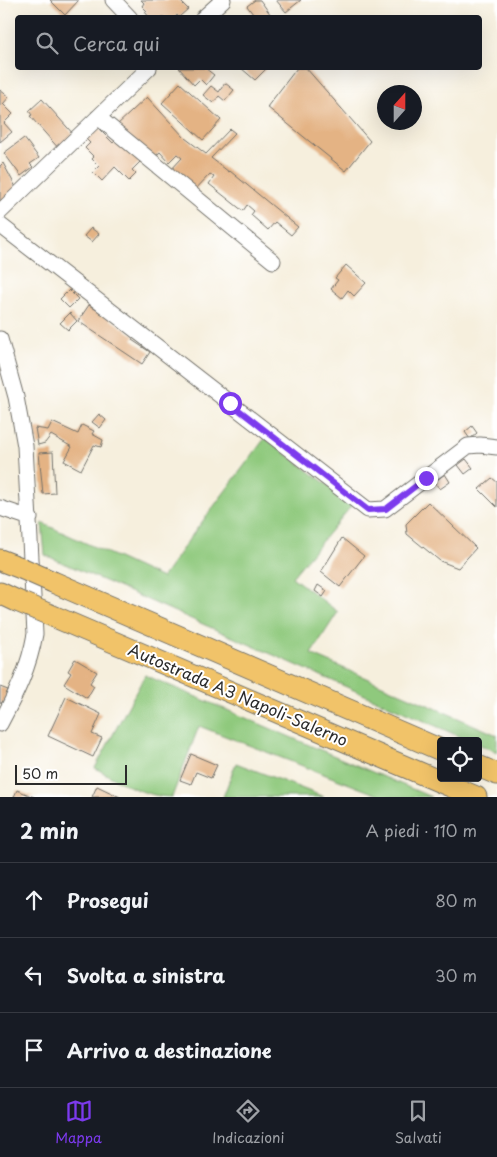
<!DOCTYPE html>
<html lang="it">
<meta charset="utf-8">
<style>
:root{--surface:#171b24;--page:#20242c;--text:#f1f3f6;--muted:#9ea1a6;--line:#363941;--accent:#7c3aed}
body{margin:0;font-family:"Playpen Sans",sans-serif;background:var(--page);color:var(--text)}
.controls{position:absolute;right:15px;bottom:15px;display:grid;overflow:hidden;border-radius:5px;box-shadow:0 5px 20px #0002}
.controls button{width:45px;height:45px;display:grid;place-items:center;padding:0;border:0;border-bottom:1px solid var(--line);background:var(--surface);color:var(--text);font:25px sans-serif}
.compass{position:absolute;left:377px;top:85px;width:45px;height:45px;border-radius:50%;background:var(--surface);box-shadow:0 5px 20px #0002;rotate:21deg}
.scale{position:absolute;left:15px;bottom:12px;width:112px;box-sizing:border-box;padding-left:5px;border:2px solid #2b2b2b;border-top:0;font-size:14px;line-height:18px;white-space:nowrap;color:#2b2b2b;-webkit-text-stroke:4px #fff;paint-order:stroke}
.stop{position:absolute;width:15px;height:15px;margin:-11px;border:4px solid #7c3aed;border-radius:50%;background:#fff}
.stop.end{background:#7c3aed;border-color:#fff;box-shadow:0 1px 5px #0008}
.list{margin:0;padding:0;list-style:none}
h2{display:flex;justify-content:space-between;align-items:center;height:65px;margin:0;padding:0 20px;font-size:21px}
h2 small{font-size:16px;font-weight:400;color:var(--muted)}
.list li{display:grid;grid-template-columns:32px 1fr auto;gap:15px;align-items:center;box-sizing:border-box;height:75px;padding:0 20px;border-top:1px solid var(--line)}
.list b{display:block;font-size:19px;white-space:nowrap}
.list em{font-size:16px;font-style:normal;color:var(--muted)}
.icon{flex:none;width:28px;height:28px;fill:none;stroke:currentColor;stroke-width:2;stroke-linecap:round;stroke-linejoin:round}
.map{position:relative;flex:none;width:497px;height:797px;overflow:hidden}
.search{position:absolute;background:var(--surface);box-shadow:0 5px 20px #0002;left:15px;right:15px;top:15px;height:55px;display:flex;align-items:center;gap:12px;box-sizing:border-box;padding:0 18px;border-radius:5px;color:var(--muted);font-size:19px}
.sheet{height:290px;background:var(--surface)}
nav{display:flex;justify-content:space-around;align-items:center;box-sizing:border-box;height:70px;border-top:1px solid var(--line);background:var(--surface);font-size:14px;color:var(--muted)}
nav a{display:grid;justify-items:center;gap:2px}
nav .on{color:var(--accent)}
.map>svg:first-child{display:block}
</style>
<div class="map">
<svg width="497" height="797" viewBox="0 0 497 797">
<rect width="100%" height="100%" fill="#fff"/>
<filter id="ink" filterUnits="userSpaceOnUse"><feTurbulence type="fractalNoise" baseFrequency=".02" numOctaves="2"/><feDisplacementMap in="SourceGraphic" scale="10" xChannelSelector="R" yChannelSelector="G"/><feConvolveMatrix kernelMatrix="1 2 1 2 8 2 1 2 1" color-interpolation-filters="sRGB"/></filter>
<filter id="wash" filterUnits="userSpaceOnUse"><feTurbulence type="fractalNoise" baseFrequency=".0096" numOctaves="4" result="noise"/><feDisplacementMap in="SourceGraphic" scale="20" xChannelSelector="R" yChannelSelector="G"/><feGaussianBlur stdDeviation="1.12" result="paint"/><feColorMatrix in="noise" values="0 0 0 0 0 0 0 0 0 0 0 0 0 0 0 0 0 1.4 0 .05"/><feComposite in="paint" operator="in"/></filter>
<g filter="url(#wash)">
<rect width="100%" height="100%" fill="#f6efdd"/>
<path fill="#8fc97d" stroke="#5d7a54" d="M265,438L353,504L292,577L338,612L311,654L497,735V752L478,744V741H470L45,555L42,523L162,578L190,538Z
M145,675L431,797H383L199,726L172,797C144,797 119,781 95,768Z
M236,763L324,797H223Z"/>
<g id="blocks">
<path fill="#e4b384" d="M50,0H79L65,15Z
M141,0H179L188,9L179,17L177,15L174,18H150L145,12L147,11L142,6L144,3Z
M255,0H260L273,18H256L247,6Z
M276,0H301L286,12Z
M179,68H205L214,75L206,85L200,79L194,85Z
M241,68H267L255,80Z
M297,68H306L370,141L346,171L267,107Z
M180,83L221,120L203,140L162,103Z
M225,83L234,90L225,101L219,96L213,103L203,95L211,86L219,92Z
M0,90L9,97L3,104L13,114L4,123L12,132L0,142Z
M147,97L185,138L206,154L230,129L235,133L211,158L229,172L230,171L298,227L291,235L275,222L268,230L251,215L254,211L247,205L243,211L209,184L214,177L210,174L192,193L169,172L182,158L177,154L169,162L160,152L151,160L116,126Z
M42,99L75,136L60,150L30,116L32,115L29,111Z
M97,127L113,143L117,139L140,162L132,170L136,174L129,181L115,167L102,181L93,172L99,166L92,159L94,157L85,148L90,143L85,138Z
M24,138L39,158L30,164L33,167L21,176L4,153Z
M3,163L18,191L3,205L0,201V166Z
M91,228L99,234L92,242L84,236Z
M346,265L366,283L354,296L348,290L342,298L331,289L338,280L335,278Z
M69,290L78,299L69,308L60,299Z
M89,305L135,336L132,340L150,352L142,364L78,321Z
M70,313L77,321L68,330L60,323Z
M99,414L106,420L100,428L92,422Z
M52,422L78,434L82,425L94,431L92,434L103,440L101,447L94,445L81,470L64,461L72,447L51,435L45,443L38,445L35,428L48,430Z
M472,426L477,433L470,439L465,432Z
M53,452L55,493L43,494L39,453Z
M466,459L473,468L465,474L458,465Z
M445,474L450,482L440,489L434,482Z
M492,478L497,482V507L479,489Z
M428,502L476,548L458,568L440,561L407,534L406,524Z
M342,538L364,556L340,587L321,572Z
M318,585L327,591L323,597L315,591Z
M75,659L97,672L90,683L94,686L87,698L64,684L71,673L68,671Z
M0,687L8,690L3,704L0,702Z
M66,697L101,714L92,734L102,738L93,757L48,736Z
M191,754L217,765L211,778L196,772L191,784L180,780Z
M97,786L120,797H92Z
M17,790L34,797H14Z"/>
</g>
</g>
<g filter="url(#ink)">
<use href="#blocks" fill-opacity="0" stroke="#727069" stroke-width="1"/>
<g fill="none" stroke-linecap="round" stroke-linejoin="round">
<g stroke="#727069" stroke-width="17">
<path id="minor" d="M113,0L130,18
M203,18L223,0
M98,117L273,261
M0,212L149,68
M0,225L368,510L385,509L468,446L480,445L497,447
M0,339L16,397L25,446L35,634C29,668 16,694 0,724
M0,508L30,518"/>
</g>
<g stroke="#727069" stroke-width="23">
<path id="highway" d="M0,560L21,568
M53,582L441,750
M0,593L17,601
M55,617L476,797
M478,766L497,774"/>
</g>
<use href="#minor" stroke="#fff" stroke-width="15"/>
<use href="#highway" stroke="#f1c369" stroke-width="21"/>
<g stroke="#727069" stroke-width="23" stroke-linecap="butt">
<path id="highway-bridge" d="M21,568L53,582
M17,601L55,617"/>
</g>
<use href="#highway-bridge" stroke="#f1c369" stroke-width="21"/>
</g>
</g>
<g fill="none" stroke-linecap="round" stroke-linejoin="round" filter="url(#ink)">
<path stroke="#7c3aed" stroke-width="6" d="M230,403L368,510L386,509L426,478"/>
</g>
<g text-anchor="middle" stroke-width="4" stroke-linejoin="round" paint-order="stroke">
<g font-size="16" fill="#2b2b2b" stroke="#fff">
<text transform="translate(238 695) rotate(23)" y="6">Autostrada A3 Napoli-Salerno</text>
</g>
</g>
</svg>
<div class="controls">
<button><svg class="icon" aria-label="locate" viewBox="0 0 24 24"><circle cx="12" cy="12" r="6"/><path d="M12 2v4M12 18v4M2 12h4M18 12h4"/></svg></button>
</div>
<svg class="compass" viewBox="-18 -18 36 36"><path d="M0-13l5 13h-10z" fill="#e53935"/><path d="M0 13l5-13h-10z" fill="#9ea1a6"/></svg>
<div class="scale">50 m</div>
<div class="stop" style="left:230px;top:403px"></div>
<div class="stop end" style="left:426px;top:478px"></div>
<div class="search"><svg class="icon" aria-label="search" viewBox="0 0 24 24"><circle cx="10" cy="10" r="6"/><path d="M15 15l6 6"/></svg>Cerca qui</div>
</div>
<section class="sheet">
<h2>2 min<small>A piedi · 110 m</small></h2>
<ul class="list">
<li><svg class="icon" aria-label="ahead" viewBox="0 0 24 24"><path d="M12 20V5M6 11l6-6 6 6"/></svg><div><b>Prosegui</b></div><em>80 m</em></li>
<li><svg class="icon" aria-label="left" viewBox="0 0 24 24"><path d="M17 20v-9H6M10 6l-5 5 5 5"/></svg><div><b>Svolta a sinistra</b></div><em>30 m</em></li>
<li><svg class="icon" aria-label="arrive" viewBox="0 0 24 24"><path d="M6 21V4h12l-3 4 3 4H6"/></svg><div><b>Arrivo a destinazione</b></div></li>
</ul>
</section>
<nav>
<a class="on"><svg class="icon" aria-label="map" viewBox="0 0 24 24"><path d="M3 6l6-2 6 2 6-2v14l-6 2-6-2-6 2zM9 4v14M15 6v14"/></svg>Mappa</a>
<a><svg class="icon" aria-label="directions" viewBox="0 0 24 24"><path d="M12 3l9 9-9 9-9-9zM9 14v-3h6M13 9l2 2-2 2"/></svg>Indicazioni</a>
<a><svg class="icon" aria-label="saved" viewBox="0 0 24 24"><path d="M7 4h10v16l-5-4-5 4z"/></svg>Salvati</a>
</nav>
